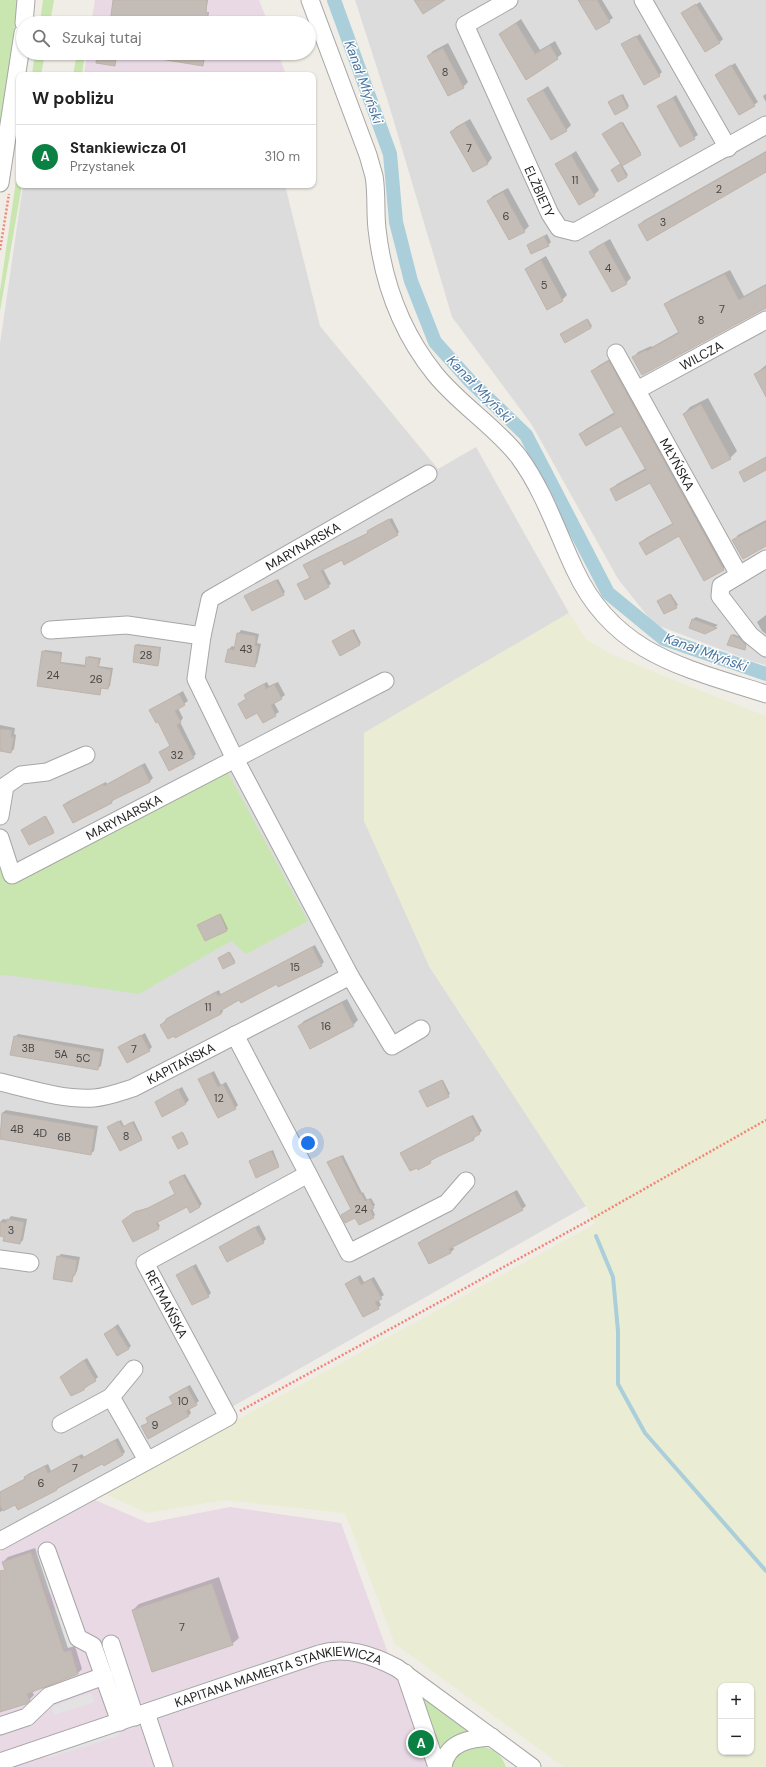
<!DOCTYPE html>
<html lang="pl">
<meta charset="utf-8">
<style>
:root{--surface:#fff;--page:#f6f6f6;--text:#222;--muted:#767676;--line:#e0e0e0;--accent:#0b8043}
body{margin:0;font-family:"DM Sans",sans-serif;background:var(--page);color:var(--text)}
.controls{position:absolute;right:12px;bottom:12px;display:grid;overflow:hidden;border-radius:8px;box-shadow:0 1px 3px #0004}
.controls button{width:36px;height:36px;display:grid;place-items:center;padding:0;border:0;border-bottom:1px solid var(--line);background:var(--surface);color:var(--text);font:20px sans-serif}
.you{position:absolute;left:308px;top:1143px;width:14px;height:14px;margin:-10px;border:3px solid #fff;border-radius:50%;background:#1a73e8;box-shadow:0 0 0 6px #1a73e833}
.badge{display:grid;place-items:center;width:26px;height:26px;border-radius:50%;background:var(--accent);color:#fff;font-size:13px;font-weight:700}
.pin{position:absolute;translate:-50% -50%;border:2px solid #fff;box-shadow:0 1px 4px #0006}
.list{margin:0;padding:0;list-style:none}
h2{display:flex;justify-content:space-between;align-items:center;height:52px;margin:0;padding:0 16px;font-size:17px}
h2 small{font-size:13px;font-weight:400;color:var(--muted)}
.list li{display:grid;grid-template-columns:26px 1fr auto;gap:12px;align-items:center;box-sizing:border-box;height:64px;padding:0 16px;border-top:1px solid var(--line)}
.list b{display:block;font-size:15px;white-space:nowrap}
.list p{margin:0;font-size:13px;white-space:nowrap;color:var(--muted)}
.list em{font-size:13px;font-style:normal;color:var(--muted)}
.icon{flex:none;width:22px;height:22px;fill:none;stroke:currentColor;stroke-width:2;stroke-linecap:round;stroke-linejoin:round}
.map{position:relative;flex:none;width:766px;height:1767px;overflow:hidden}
.search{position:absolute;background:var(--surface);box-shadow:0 1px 3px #0004;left:16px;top:16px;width:300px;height:44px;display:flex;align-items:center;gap:10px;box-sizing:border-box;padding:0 14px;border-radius:22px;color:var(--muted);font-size:15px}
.panel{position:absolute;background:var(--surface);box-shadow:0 1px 3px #0004;left:16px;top:72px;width:300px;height:116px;border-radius:8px}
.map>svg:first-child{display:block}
</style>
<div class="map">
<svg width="766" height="1767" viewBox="0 0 766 1767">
<rect width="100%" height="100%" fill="#efede6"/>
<path fill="#dddcdc" d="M355,0H766V665L754,662L654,624L618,579L532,425L452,317L389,105Z
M23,185H285L320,326L438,469L476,447L569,613L364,733L429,966L586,1206L216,1416L0,1531V344Z"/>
<path fill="#e8d9e5" d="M95,0H259L268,23H91Z
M87,53H278L286,75H84Z
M95,1500L148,1523L230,1507L341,1523L429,1767H0V1552Z"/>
<path fill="#eaedd3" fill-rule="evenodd" d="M569,613L586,639L609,653L678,682L766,716V1767H564L395,1644L345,1513L225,1500L147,1513L103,1493L595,1224L586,1206L429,966L364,821V733ZM721,1686H751V1752H721Z"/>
<path fill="#c9e6b0" d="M0,0H19L0,130Z
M43,0H54L50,23H40Z
M35,53H45L41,75H32Z
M77,53H85L82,75H73Z
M19,160V185H22L0,311V291Z
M227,771L308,921L246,954L231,941L139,994L14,976L0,975V859L11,879Z
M419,1692L472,1731L454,1737L441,1754Z
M481,1746C494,1749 502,1755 506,1767H451C455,1752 468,1749 481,1746Z"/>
<path fill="#e3e3e3" d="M40,1552L53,1592L47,1594L33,1554Z
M58,1608L71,1646L64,1649L52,1610Z
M91,1693L95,1702L54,1715L51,1707Z
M122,1729L118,1736L49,1758L38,1757Z"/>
<path fill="#0003" d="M114,0H208L206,12H209L207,23H111Z
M579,0H602L613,18L596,29Z
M700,2L723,39L720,42L683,13Z
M521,19L540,50L555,41L562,54L526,79L500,34Z
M640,34L662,72L659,75L622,45Z
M448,43L468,82L463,87L448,95L428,56L433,51Z
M128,53H206L203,65Z
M735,63L758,102L740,114L717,75Z
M548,86L571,125L566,130L529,99Z
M623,94L629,106L616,114L610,101Z
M766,94V102L763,96Z
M676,95L698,135L680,146L658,107Z
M470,119L492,158L488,163L473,171L451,132L456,127Z
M623,122L641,153L622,165L628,175L627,176L613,169L621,164L605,133Z
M576,151L599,190L594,195L557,164Z
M766,151V172L639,226L643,221Z
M508,188L529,226L524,231L488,201L493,196Z
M547,234L551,242L548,245H528Z
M610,239L631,278L626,283L591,252L596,247Z
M546,256L567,295L562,300L526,269L531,265Z
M730,270L744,296L766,284V307L634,357L638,352L651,346L652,347L680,331L665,305L670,300Z
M588,319L592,326L591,327L565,341L563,333Z
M615,356L729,564L723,569L680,535L640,543L646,538L673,523L650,481L611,490L617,484L646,468L622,425L581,434L586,429L615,412L592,371L598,366Z
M766,365V395L755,374Z
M708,398L737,451L730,458L713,467L684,414L690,407Z
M392,518L399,532L397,534L323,569L331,584L306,598L301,582L311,577L307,563L368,533L370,529Z
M766,520V545L734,540L738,535Z
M278,579L285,592L283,594H248Z
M671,594L678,605L665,613L660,600Z
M766,615V634L762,631L757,622Z
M696,617L718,625L705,633L693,619Z
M354,629L361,643L340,654L334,640Z
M241,630L259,634L257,643L261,644L257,663L254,666L229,649L232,646L235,647L238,634Z
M733,634L741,637L747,643L744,649L732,635Z
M137,644L161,647L159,663L157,665L136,646Z
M45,650L62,652L61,662L86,665L87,658L89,656L101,658L99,666L113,668L110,686L108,688L102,687L100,694L43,652Z
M267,682L269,686L278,682L285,695L274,703L279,712L263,722L258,711L239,704L247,698L245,695L248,692Z
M183,691L188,701L178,708L183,718L180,722L196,754L193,757L160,752L171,745L158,721L150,710Z
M0,725L15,728L14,734L16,735L14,749L11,752L0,750Z
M145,763L153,778L150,781L115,798L112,802L73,822L64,805L67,802L106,782L107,784Z
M46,816L54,831L53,832L24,829Z
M221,914L228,929L226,930L198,925Z
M315,945L324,962L321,965L240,999L222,1009L223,1011L221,1014L161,1025L169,1017L219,990L221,995Z
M230,952L235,961L234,962L220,957Z
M347,999L358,1020L353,1025L299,1026L304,1021Z
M145,1033L152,1047L149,1050L120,1048Z
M18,1034L104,1049L101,1066L97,1069L15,1037Z
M214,1071L221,1085L226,1082L238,1105L235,1108L199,1080Z
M443,1080L450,1094L427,1106L420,1091Z
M182,1087L189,1100L186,1103L156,1102Z
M6,1110L98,1126L94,1151L90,1154L0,1138L2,1113Z
M473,1115L482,1131L475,1136L474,1139L432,1159L430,1162L404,1151Z
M121,1120L124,1126L134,1121L142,1138L141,1139L110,1126Z
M183,1132L188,1142L187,1143L175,1136Z
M273,1150L279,1165L278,1166L251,1160Z
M343,1155L362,1193L363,1192L367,1200L371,1198L375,1205L372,1208L375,1215L373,1217L331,1161Z
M185,1174L202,1204L200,1206L190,1211L187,1206L157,1221L160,1226L158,1228L125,1219L136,1211L151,1207L176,1193L172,1181Z
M517,1190L526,1206L522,1209L452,1246L454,1249L451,1252L429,1263L419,1243L422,1240Z
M11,1216L27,1219L23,1240L20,1243L0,1235V1222L3,1219L8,1220Z
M259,1225L266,1239L263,1242L220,1247Z
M61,1254L80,1257L77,1271L71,1281L58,1257Z
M196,1264L211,1293L208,1296L177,1275Z
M360,1275L364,1282L374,1277L384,1295L378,1299L381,1305L378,1308L346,1284Z
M118,1324L131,1346L128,1349L105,1334Z
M87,1358L98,1377L83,1390L64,1374Z
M190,1385L199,1401L189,1408L191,1413L188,1416L143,1426L149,1422L147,1418L150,1415L174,1403L170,1397L173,1394Z
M118,1438L125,1452L123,1454L104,1465L103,1462L57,1489L18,1509L15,1503L0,1512V1492L26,1478L28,1474L48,1464L51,1471L82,1454L84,1457Z
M35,1548L68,1648L75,1646L82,1669L78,1673L32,1691L34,1695L26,1703L0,1711V1586L10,1582L3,1562L8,1557Z
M219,1577L239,1638L232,1644L133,1610L139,1604Z"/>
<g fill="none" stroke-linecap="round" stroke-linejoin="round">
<path stroke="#aaceda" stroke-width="4" d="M596,1236L613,1277L618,1331V1384L645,1433L766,1571"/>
<path stroke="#aaceda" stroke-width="14" d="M334,0L390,154L396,222L411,281L435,342L470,381L526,435L608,593L664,639L766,674"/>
</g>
<path fill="#c4bcb6" stroke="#c0b4aa" d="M113,0H207L206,13H208L207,23H110Z
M414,0H445L423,14Z
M578,0H597L610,22L596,30Z
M696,4L720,43L705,52L681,13Z
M516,23L535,54L550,45L558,59L526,80L499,34Z
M636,36L660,76L644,85L621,44Z
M443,48L464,88L448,96L427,56Z
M97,53H117L115,66L96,63Z
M160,53H205L203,66L160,59Z
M731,65L755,106L739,115L715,75Z
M543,90L567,131L551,140L527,99Z
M621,95L628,108L615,115L608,102Z
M673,98L695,139L680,147L657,106Z
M621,122L641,155L622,166L602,134Z
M465,123L488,164L473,172L450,132Z
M766,152V172L647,241L638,225Z
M571,155L595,196L579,205L555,164Z
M620,164L627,177L618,182L611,170Z
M503,192L525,232L509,240L487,201Z
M544,236L549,246L531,254L527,245Z
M604,243L627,284L612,292L589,252Z
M541,260L563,301L547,310L525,269Z
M725,274L739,300L766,285V308L642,375L632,357L646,350L647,351L679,333L664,304Z
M587,319L591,328L565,343L560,334Z
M609,361L724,570L704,581L679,536L646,555L639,543L673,524L650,483L616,501L610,489L646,470L621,426L586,446L579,434L615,414L591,371Z
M766,368V397L754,374Z
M701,404L731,459L712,469L683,414Z
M766,457V470L744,482L739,472Z
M389,519L398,535L344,565L342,560L321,571L329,587L305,600L297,584L310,578L303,565L368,533L367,531Z
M766,522V546L743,559L732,540Z
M276,580L284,595L252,611L244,596Z
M670,594L677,608L664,614L657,601Z
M692,619L698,621L717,628L705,634L689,628Z
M352,630L360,645L340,656L332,641Z
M237,633L256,636L255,646H258L255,667L225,662L228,649L234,650Z
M731,635L739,638L746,645L745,650L727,645Z
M135,645L160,648L158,666L133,662Z
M42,651L61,654L60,663L85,667L86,657L99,659L98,667L111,670L108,689L101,688L100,695L37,686Z
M264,684L266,689L274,684L282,699L271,705L276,716L263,723L257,713L246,719L238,704L246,699L244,695Z
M179,694L185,705L175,711L181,722L177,725L194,758L169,771L159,752L170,746L158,722L156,723L149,710Z
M0,729L12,730L11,737H14L11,753L0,751Z
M142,765L150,782L111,801L112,803L73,823L63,805L103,784L104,786Z
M45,816L54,833L29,845L21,830Z
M220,914L227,931L205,941L197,925Z
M312,947L322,966L278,987L277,984L241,1003L239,1000L220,1011L221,1014L175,1038L174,1036L168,1039L160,1025L166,1021V1019L216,992L218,996Z
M229,952L235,963L223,969L218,958Z
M342,1003L354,1026L310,1049L298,1026Z
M141,1035L150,1051L127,1063L118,1047Z
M14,1036L101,1052L98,1070L10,1055Z
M211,1073L218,1087L223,1084L236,1109L218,1118L198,1079Z
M442,1080L449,1097L427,1107L419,1091Z
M178,1089L186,1104L162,1117L155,1102Z
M2,1113L95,1129L91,1155L0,1139Z
M471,1116L480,1134L473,1138L474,1140L437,1157L430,1161L431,1163L418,1170L417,1168L410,1171L400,1153Z
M119,1121L123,1127L132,1122L142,1140L120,1151L107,1127Z
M182,1132L188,1144L178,1149L172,1137Z
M271,1151L279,1167L256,1178L249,1161Z
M341,1156L360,1194L361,1193L365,1201L369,1199L374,1208L370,1210L374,1218L359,1225L355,1218L345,1223L341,1215L351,1209L327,1162Z
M183,1175L200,1207L190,1213L187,1207L156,1223L159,1229L133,1242L122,1221L133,1213L148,1208L175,1194L169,1182Z
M514,1193L523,1210L449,1249L451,1253L429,1264L418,1243Z
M7,1219L24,1222L20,1244L3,1241L4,1237L0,1236V1222L6,1223Z
M255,1227L264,1243L227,1262L219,1247Z
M57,1256L77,1260L75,1275H73L72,1282L53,1279Z
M193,1266L209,1297L192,1305L176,1275Z
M357,1277L361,1285L371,1279L382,1299L375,1302L379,1309L363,1317L345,1284Z
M115,1327L129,1349L117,1356L104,1334Z
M84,1360L96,1381L84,1388V1390L71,1396L60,1377Z
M187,1387L197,1405L186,1411L189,1416L148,1439L141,1426L148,1423L146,1418L173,1404L169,1397Z
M115,1440L123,1455L104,1466L102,1464L56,1489L57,1490L18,1510L15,1505L3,1511L0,1505V1492L25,1479L24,1477L45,1466L48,1473L79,1456L81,1459Z
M31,1552L64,1652L71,1650L78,1674L27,1694L30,1701L26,1704L0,1712V1571L5,1570L2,1562Z
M212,1583L233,1645L152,1672L132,1610Z"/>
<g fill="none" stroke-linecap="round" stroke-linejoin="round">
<g stroke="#a6a6a6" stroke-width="19">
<g id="minor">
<path d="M310,0L368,155C370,162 372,169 374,176C377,193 375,212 377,229C383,282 402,333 435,374C460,405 495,426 519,457C544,491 557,532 575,570C614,654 685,668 766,694"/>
<path id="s1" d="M509,0L465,25L550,214L559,228L575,232L766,125"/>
<path d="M643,0L728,148"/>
<path d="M24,23L26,0"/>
<path d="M0,183L23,33"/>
<path id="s2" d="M616,353L739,575"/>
<path id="s3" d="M637,390L766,320"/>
<path d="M766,559L721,586L720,596L750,635L766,648"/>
<path d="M50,630L127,625L202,636"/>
<path d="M0,816L5,786L21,775L47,772L86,755"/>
<path id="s4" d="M0,838L12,875L385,681"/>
<path id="s5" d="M421,1029L392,1046L350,976L235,759L196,679L202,636L210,599L428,474"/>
<path id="s6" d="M0,1082C30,1089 62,1100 94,1098C107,1097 120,1092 133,1088L350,976"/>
<path d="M308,1174L349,1253L447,1203L466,1181"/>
<path d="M0,1259L30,1263"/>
<path d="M111,1397L147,1460"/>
<path d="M61,1424L111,1397L134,1369"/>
<path d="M0,1541L228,1417L145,1263L308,1174L235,1035"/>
<path d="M47,1551L78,1638L93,1646L120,1722"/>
<path d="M111,1644L135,1717"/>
<path d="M405,1673L437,1767"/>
<path d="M146,1713L164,1767"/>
<path d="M0,1726L27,1717L49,1696L104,1676"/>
<path id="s7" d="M0,1762L319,1654C346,1646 372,1655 397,1668L532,1767"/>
<path d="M443,1767C446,1742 471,1738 492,1737"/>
</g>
</g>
<path stroke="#f18576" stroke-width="2.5" stroke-dasharray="2 2" stroke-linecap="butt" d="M0,250L9,194
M240,1411L586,1222L766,1120"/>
<use href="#minor" stroke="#fff" stroke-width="17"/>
</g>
<g text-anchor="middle" stroke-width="3" stroke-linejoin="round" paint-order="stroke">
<g font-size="11" fill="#484645">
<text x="445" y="76">8</text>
<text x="469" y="152">7</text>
<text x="575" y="184">11</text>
<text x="719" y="193">2</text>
<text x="506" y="220">6</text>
<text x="663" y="226">3</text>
<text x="608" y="272">4</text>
<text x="544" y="289">5</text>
<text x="722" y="313">7</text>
<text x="701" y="324">8</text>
<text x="246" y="653">43</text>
<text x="146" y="659">28</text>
<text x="53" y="679">24</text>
<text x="96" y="683">26</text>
<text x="177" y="759">32</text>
<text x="295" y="971">15</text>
<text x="208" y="1011">11</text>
<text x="326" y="1030">16</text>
<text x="28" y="1052">3B</text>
<text x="134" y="1053">7</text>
<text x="61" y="1058">5A</text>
<text x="83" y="1062">5C</text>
<text x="219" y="1102">12</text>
<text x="17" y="1133">4B</text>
<text x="40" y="1137">4D</text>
<text x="126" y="1140">8</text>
<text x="64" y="1141">6B</text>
<text x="361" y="1213">24</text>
<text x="11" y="1234">3</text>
<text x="183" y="1405">10</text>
<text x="155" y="1429">9</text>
<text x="75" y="1472">7</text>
<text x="41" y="1487">6</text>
<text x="182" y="1631">7</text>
</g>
<g font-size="13" fill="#1f1f1f" stroke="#fff">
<text dy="5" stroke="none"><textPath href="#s1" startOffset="233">ELŻBIETY</textPath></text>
<text dy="5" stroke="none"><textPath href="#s3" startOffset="73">WILCZA</textPath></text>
<text dy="5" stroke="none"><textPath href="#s2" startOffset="127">MŁYŃSKA</textPath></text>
<text dy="5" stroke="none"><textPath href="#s5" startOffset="638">MARYNARSKA</textPath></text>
<text dy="5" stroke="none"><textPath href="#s4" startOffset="165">MARYNARSKA</textPath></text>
<text dy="5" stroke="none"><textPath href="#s6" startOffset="190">KAPITAŃSKA</textPath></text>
<text transform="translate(167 1304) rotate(62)" y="5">RETMAŃSKA</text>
<text dy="5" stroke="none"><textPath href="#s7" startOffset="293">KAPITANA MAMERTA STANKIEWICZA</textPath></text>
</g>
<g font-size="14" font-style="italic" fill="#4e77a2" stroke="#fff">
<text transform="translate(364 82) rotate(70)" y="5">Kanał Młyński</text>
<text transform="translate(480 389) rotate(46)" y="5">Kanał Młyński</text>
<text transform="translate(706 652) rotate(20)" y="5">Kanał Młyński</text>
</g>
</g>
</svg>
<div class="controls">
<button>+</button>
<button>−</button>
</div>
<div class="you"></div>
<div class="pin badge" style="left:421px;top:1743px">A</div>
<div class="search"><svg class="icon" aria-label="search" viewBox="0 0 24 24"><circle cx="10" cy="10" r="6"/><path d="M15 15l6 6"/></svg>Szukaj tutaj</div>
<section class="panel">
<h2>W pobliżu<small></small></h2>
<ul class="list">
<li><span class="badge">A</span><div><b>Stankiewicza 01</b><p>Przystanek</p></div><em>310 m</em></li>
</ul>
</section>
</div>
